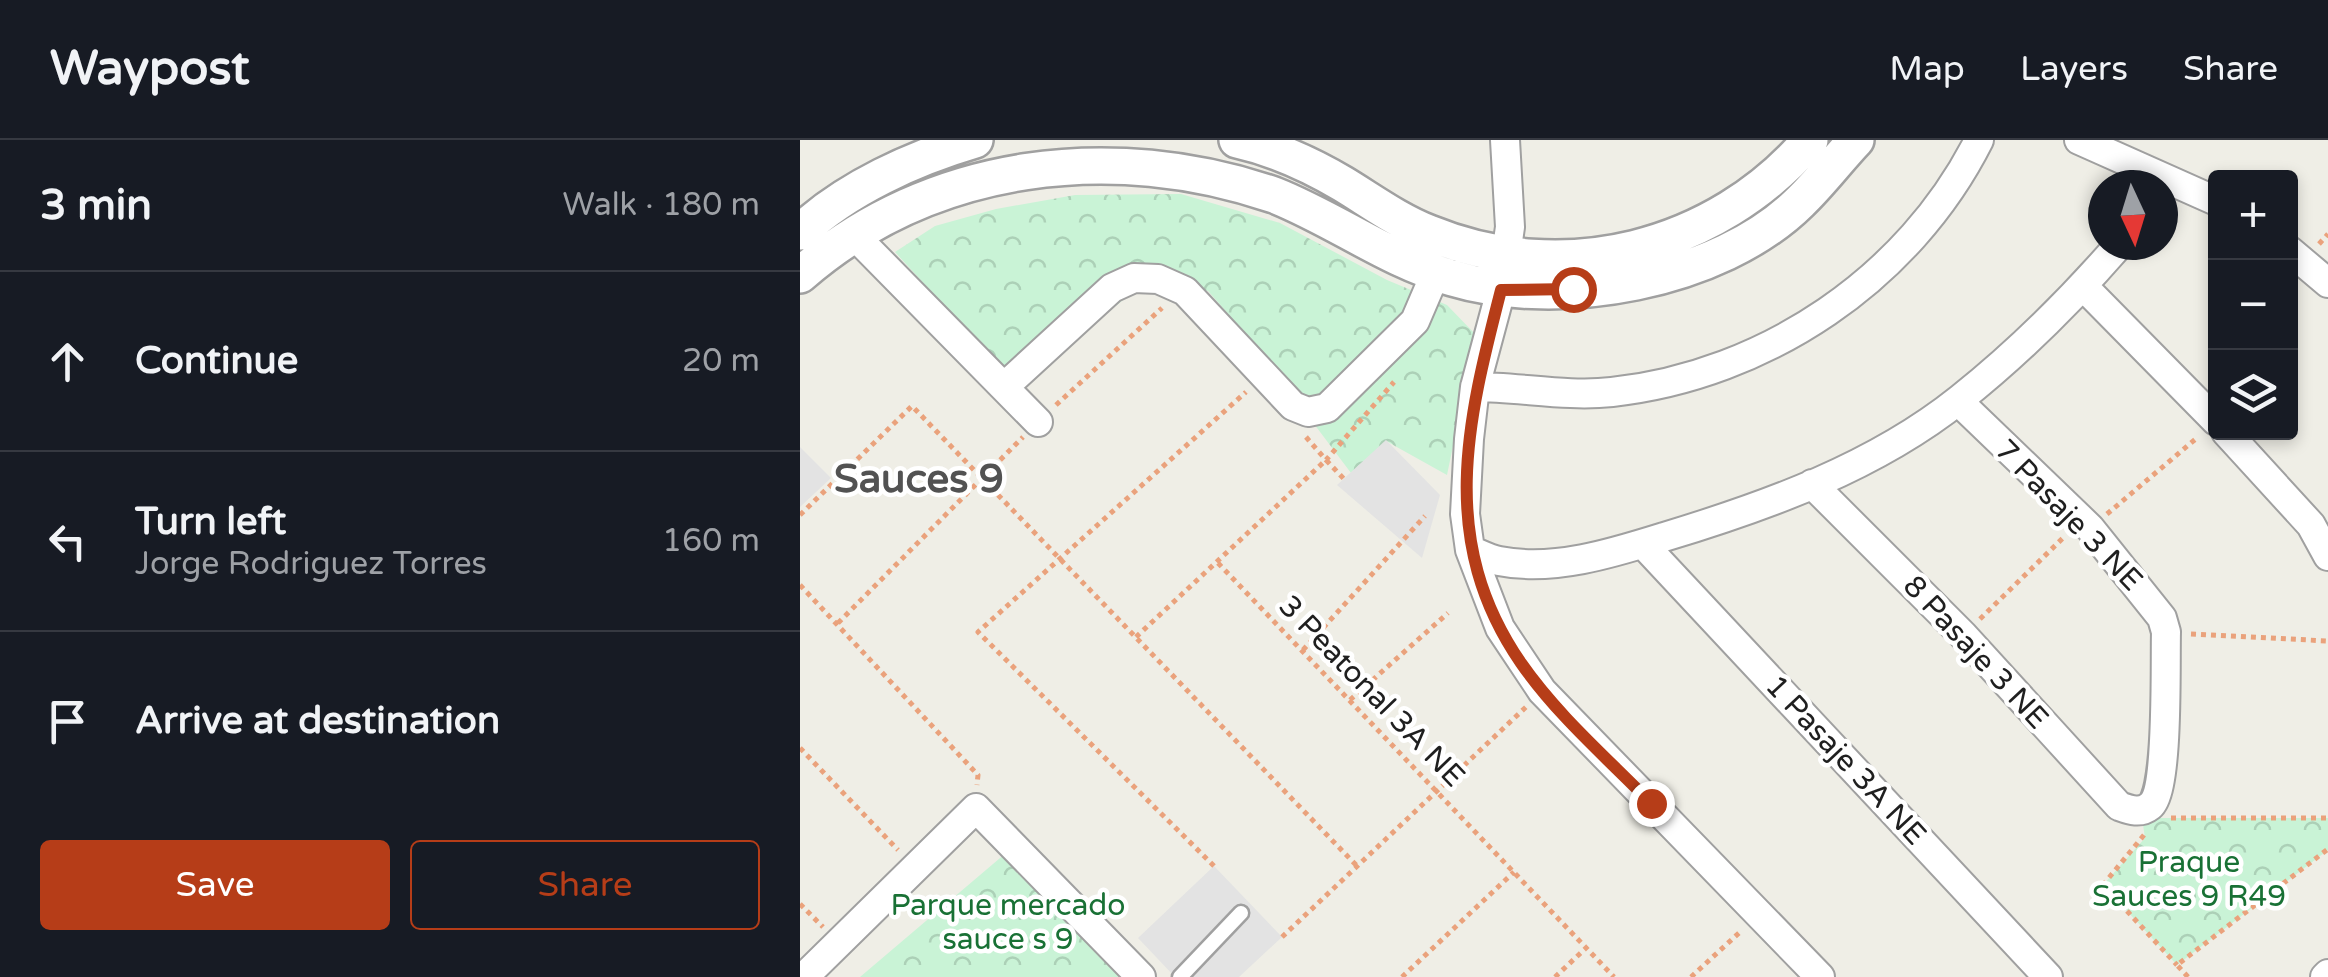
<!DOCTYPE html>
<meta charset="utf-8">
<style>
:root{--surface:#171b24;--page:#20242c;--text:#f1f3f6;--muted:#9ea1a6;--line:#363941;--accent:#b63d18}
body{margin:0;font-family:"Varela Round",sans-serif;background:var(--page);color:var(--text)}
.controls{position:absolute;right:30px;top:30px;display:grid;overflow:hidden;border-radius:10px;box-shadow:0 5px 15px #0003}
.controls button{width:90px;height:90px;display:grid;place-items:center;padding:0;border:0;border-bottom:2px solid var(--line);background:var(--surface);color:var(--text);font:50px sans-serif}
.compass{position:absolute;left:1288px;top:30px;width:90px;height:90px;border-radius:50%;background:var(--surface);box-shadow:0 5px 15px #0003;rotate:176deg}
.stop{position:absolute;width:30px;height:30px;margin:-22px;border:8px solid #b63d18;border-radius:50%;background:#fff}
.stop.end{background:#b63d18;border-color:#fff;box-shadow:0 2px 10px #0008}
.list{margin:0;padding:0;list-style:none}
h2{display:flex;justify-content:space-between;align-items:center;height:130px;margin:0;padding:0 40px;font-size:42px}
h2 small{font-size:32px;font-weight:400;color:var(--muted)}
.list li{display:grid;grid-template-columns:65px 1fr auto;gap:30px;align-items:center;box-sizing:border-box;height:180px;padding:0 40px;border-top:2px solid var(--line)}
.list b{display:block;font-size:38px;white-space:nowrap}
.list p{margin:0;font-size:32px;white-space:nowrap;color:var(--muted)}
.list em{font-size:32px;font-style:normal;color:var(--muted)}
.actions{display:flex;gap:20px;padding:30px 40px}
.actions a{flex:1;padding:22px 0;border:2px solid var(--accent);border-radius:10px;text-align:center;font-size:35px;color:var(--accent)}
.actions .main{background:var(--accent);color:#fff}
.icon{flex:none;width:55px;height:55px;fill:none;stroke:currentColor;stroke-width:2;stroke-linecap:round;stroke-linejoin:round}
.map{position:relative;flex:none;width:1528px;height:837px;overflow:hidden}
header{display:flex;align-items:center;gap:60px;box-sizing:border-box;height:140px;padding:0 50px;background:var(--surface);border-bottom:2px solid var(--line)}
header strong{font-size:48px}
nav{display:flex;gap:55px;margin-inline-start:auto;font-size:35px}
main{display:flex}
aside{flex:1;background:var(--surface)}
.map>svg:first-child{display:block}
</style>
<header>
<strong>Waypost</strong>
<nav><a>Map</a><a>Layers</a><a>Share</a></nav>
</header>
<main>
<aside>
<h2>3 min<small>Walk · 180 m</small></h2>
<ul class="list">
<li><svg class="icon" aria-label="ahead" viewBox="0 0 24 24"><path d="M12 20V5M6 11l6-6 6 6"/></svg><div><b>Continue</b></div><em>20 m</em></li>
<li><svg class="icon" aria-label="left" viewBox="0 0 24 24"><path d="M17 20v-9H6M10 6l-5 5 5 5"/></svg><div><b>Turn left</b><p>Jorge Rodriguez Torres</p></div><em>160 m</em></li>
<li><svg class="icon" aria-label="arrive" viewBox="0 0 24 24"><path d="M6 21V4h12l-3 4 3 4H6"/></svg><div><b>Arrive at destination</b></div></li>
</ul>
<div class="actions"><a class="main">Save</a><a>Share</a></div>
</aside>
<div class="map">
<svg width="1528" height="837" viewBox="0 0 1528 837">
<defs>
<pattern id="park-crowns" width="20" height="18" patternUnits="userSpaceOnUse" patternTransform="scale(2.5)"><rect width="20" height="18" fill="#c9f3d6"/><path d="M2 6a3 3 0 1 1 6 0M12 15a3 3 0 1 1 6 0" fill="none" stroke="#acd0b7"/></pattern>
</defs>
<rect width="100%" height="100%" fill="#efeee6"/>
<path fill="url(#park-crowns)" d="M381,54L480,83L587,140L647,165L676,195L647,335L586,301L551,333L450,199L408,151L351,145L328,156L276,198L244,231L209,237L95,112L135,86L196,69L275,55Z
M1342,678H1528V710L1377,825L1303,745L1345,698Z
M213,707L333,837H60Z"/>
<path fill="#e3e3e3" d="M586,300L640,355L622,418L537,345Z
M0,307L31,338L0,367Z
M414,726L482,797L439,837H375L338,798Z"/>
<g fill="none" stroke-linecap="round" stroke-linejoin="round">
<g stroke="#a0a0a0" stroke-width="19">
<path id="service" d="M380,837L441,773"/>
</g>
<g stroke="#a0a0a0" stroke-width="32">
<path id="minor" d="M705,0L710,87L701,150L675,247L669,299L665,374L670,410L700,488L742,551L1020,837
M1279,0L1416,61
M53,94L238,282
M1490,111L1528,143
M1283,146L1416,281
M204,247L312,148L334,138L358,139L385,151L493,266L508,272L527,268L615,181L636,132
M675,247C721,247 766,257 812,252C966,235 1109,139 1179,0
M1426,292L1511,385L1528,416
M1012,344L1163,495L1319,666C1330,670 1340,674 1350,666C1369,651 1365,522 1366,492L1362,478L1290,388L1158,261
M843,404L1248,837
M670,410C680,414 689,419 699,421C753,432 813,413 864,397C967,366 1075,327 1160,259C1218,213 1271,160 1319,105
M4,837L176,668L341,837
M1525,837L1528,834"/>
</g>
<g stroke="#a0a0a0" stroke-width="40">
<path id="tertiary" d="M437,0C473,8 511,25 543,44C571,61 598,81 629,93C763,148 916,110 1010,0
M0,92C47,48 114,18 175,0
M0,135C131,21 313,0 474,55C535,79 588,120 652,138C759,170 919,142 1000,62C1020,43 1037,20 1056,0"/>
</g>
<path stroke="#eaa27c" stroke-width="5" stroke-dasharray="5 5" stroke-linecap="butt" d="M1519,104L1528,94
M256,265L362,168
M506,297L526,320L594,242
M1307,374L1398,297
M0,375L112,266L557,726
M418,423L814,837
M0,445L178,635L177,645
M1180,479L1265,396
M38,483L223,297
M1391,494L1528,501
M336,497L526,320L544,339
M503,510L625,376
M550,560L648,473
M0,608L98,710
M1371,678H1528
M1344,695L1303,745L1377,825
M414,726L178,492L446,252
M0,764L23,787
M482,797L726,567
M602,837L714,732
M755,837L786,808
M891,837L940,792
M1388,837L1377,825L1528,709"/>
<use href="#service" stroke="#fff" stroke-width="14"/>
<use href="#minor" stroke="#fff" stroke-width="28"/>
<use href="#tertiary" stroke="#fff" stroke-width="35"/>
</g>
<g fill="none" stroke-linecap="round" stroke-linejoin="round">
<path stroke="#b63d18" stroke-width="12" d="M773,149L701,150C667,282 637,401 721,523C757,575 807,618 851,663"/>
</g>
<g text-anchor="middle" stroke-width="9" stroke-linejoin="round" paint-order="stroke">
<g font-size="30" fill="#1f1f1f" stroke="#fff">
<text transform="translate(1269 375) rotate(46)" y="10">7 Pasaje 3 NE</text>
<text transform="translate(1176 512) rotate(47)" y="10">8 Pasaje 3 NE</text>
<text transform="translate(572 551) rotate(46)" y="10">3 Peatonal 3A NE</text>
<text transform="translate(1046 620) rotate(47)" y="10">1 Pasaje 3A NE</text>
</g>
<g font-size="30" fill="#197135" stroke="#fff">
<text x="1389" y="732">Praque<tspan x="1389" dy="34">Sauces 9 R49</tspan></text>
<text x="208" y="775">Parque mercado<tspan x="208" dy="34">sauce s 9</tspan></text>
</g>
<g font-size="40" font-weight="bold" fill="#525252" stroke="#fff">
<text x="119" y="352">Sauces 9</text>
</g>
</g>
</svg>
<div class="controls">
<button>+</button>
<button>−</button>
<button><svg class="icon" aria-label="layers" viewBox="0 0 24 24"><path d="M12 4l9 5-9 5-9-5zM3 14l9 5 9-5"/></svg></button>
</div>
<svg class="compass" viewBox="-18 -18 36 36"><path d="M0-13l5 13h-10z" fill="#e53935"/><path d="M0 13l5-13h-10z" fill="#9ea1a6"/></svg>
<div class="stop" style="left:773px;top:149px"></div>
<div class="stop end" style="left:851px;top:663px"></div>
</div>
</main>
